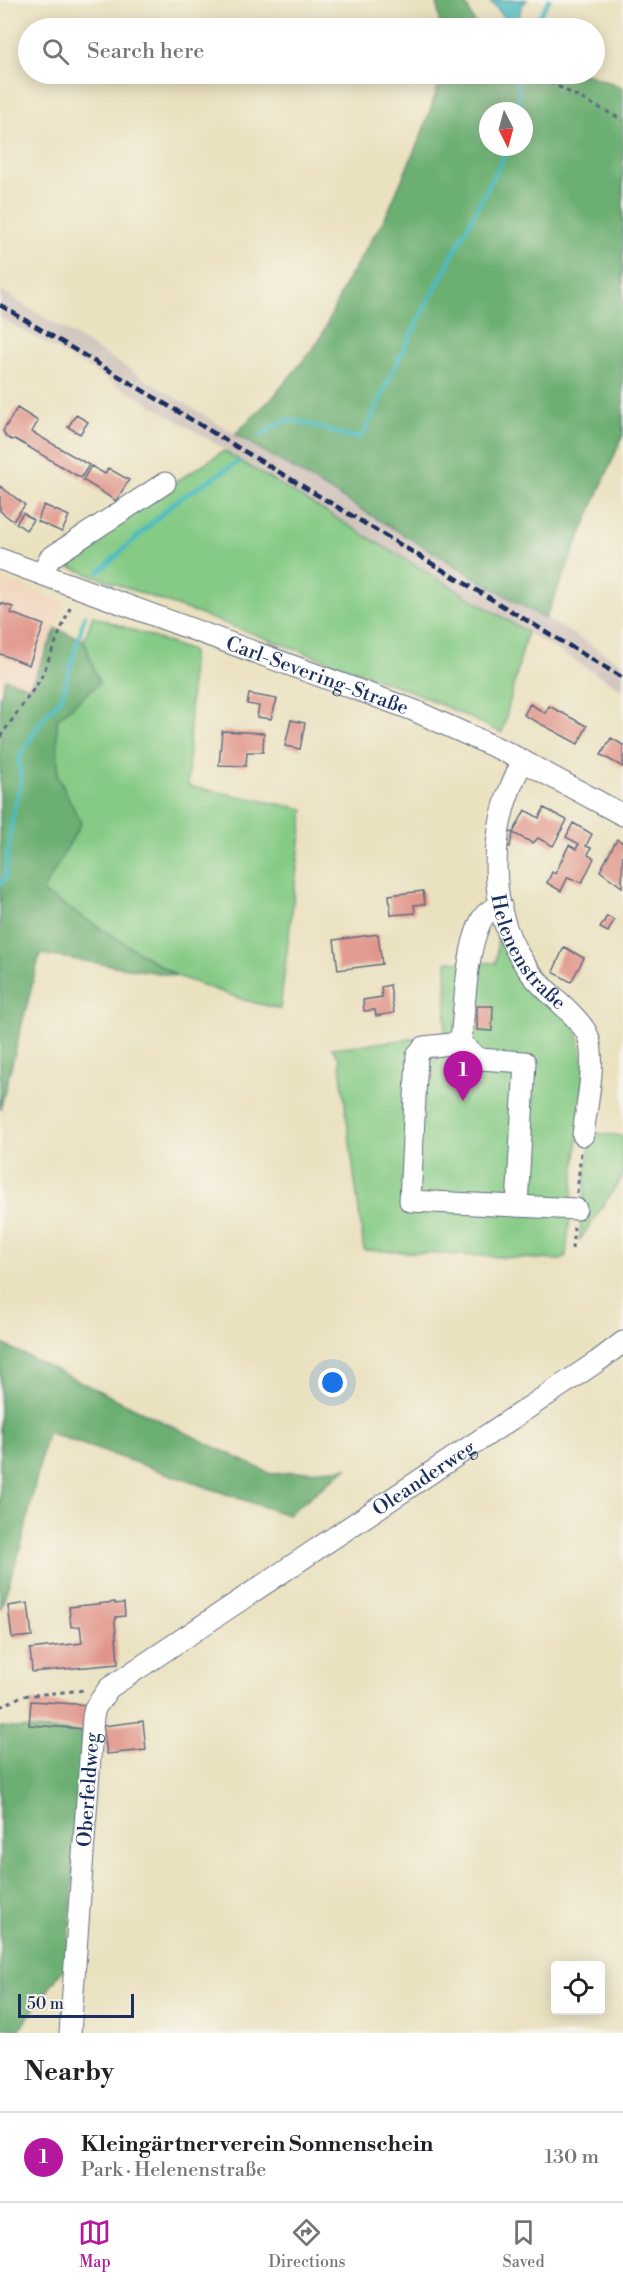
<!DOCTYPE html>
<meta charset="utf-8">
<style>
:root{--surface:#fff;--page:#f6f6f6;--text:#202124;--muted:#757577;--line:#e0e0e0;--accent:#b5179e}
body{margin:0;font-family:"Libre Bodoni",serif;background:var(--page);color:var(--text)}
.controls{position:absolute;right:18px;bottom:18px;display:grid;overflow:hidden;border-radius:6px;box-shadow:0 3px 15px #0003}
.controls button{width:54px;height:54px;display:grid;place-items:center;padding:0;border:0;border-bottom:2px solid var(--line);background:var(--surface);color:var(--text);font:30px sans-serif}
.compass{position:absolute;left:479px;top:102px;width:54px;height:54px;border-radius:50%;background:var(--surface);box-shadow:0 3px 15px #0003;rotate:174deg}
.scale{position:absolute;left:18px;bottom:15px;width:116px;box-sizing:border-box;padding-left:6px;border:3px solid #1b2f5e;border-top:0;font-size:16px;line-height:21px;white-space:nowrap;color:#1b2f5e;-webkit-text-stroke:4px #f7f3e8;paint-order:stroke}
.you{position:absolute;left:333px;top:1383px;width:21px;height:21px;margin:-15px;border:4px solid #fff;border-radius:50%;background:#1a73e8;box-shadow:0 0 0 9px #1a73e833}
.badge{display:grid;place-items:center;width:39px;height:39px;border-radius:50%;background:var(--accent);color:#fff;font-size:20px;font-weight:700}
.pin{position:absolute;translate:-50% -50px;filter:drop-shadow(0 2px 3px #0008)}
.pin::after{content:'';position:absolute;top:32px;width:21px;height:18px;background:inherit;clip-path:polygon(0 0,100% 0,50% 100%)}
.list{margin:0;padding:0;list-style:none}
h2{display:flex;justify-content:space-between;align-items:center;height:78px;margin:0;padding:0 24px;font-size:26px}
h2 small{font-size:20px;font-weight:400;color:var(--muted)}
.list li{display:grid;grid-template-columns:39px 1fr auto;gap:18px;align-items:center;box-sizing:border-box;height:90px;padding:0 24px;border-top:2px solid var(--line)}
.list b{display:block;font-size:22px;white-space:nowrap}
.list p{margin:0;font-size:20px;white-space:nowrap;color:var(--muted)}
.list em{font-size:20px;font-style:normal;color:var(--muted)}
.icon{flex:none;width:33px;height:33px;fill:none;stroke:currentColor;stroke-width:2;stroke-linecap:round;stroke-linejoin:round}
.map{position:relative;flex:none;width:623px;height:2033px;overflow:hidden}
.search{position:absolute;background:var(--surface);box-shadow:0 3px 15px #0003;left:18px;right:18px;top:18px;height:66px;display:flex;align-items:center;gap:15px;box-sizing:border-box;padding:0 21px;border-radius:33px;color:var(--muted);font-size:22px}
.sheet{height:168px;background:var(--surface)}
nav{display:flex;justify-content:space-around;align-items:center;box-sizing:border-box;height:84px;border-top:2px solid var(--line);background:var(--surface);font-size:16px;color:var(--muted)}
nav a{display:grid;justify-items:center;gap:3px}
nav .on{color:var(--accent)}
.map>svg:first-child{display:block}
</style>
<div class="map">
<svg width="623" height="2033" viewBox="0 0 623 2033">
<rect width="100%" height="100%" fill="#f7f3e8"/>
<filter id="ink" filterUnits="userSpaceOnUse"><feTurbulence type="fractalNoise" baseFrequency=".0167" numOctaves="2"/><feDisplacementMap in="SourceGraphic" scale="12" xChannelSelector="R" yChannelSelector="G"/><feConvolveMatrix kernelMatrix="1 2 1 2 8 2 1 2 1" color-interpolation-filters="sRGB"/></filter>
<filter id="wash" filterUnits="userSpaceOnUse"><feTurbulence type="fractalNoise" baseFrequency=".008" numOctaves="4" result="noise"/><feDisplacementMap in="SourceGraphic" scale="24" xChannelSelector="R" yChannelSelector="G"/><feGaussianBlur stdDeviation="1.35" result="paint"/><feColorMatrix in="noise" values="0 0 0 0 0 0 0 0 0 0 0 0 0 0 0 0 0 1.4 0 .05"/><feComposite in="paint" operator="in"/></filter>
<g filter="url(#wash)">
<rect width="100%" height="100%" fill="#eae1bf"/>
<path fill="#f1d5bd" d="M0,578L66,603L30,688L5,680L0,697Z"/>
<path fill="#cec1ba" d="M0,290L235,434L623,664V690L143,400L0,317Z"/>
<path fill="#85cb85" stroke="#507d72" stroke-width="1.5" d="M224,451L527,632L502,733L416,693L53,561Z
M93,616L192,651L188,786L304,809L280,1009L244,1000L177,976L42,892L81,823L58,777L57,719L99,683L84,640Z
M499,920L576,1026L585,1070L566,1256L559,1260L364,1250L339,1058L332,1048L445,1035L447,961L496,963Z
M591,1133L623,1136V1176L579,1241Z"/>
<path fill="#6caf72" stroke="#446f68" stroke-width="1.5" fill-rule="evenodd" d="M437,0H464L477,28H440Z
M439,74H586L623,87V435L545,619L235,434L275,395L319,341L347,280L386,216L422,133L438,88ZM488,111H524V147H488Z
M56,629L84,640L99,683L57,719L58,777L81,823L42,892L177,976L40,954L0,1110V697L5,679L30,687Z
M0,1343L271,1474L347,1468L287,1515L47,1432L21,1547L0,1610Z
M0,1727L84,1732L67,1964L19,2030L0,2027Z"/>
<path fill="#4cbbc1" stroke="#347590" stroke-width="1.5" d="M489,0H527L521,6L519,19L510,23Z"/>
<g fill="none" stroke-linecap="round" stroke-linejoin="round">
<path stroke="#4cbbc1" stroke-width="4.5" d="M532,28L549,0
M518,84L519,111
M261,435C268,431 277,423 285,421C308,417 349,445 363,435L404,348L509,147
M99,572L175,502L238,462
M0,884L5,878L12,818L21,782L19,758L43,718L62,697L85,615"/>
</g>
<g id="blocks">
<path fill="#e09287" d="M17,408L38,421L32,432L89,465L81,478L15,439L12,440L6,437L3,431Z
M76,415L88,422L80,434L68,427Z
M91,466L105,474L108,468L129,480L116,501L83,480Z
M0,486L25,505L13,521L0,511Z
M44,505L69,516L62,532L37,521Z
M23,513L33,520L26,530L16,523Z
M0,603L13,607L11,613L44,625L29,665L0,654Z
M249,694L277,699L271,719L257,717L259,706L247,704Z
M530,704L545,713L549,706L587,726L578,744L524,715Z
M291,720L305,723L300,749L285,746Z
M222,731L264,733L263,752H247L246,766L219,765Z
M611,738L623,745V767L601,755Z
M544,808L567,820L553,846L538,838L533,843L513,833L510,847L504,845L507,831L513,833L525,810L539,818Z
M573,823L592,834L586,846L591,848L588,855L594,858L582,883L568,877L561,891L547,883L552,872L555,874L569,845L576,849L579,844L566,837Z
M617,839L623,843L622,887L600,871Z
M423,891L425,904L414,905L415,913L391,915L389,895Z
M607,916L614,920L608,932L600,928Z
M378,934L382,964L338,970L334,940Z
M564,947L584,958L571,982L553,972Z
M390,985L394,1013L376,1016L375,1010L364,1011L363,1000L382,997L381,987Z
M477,1006H493L492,1031L477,1030Z
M115,1602V1604L124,1603L125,1616L116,1617L115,1622L118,1664L32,1672L30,1649L82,1643L80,1626L71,1627L69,1607Z
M28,1603L32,1636L12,1638L8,1606Z
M31,1701L88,1705L87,1729L29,1725Z
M143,1721L146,1750L107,1754L103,1726Z"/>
</g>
</g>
<g filter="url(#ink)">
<use href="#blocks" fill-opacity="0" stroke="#636d80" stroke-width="1.5"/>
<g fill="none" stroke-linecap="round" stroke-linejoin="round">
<g stroke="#636d80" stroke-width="23">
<g id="minor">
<path id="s1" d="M0,559L413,710L506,752L623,815"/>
<path d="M42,574L50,558L165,483"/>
<path id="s2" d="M523,761C487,826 484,915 533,976C548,994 580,1017 588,1036C597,1061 586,1108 583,1135"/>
<path d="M458,1041L479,1059L525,1062L517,1206L410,1201L417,1055L424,1047L451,1044L461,1039C465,1004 466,954 480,923C484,913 491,909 501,906"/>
<path d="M517,1206L576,1209"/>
<path id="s3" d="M70,2033L93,1717L95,1708L109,1688L598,1361L623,1342"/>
</g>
</g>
<path stroke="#636d80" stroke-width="3" stroke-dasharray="4.5 4.5" stroke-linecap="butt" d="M534,74L623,120
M0,737L40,680L72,603
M577,1193L581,1152
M572,1249L574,1227
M0,1707L22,1696L85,1690"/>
<use href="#minor" stroke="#fff" stroke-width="21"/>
<path stroke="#1b2f5e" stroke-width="4.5" stroke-dasharray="9 4.5" stroke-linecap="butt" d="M0,305L623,678"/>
</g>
</g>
<g text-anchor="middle" stroke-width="4.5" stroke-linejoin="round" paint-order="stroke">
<g font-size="20" fill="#1b2f5e" stroke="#f7f3e8">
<text dy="7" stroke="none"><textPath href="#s1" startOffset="338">Carl-Severing-Straße</textPath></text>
<text dy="7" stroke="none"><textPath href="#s2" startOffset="204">Helenenstraße</textPath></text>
<text dy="7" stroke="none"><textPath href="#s3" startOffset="729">Oleanderweg</textPath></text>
<text dy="7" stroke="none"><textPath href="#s3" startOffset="244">Oberfeldweg</textPath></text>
</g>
</g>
</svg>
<div class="controls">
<button><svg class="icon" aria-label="locate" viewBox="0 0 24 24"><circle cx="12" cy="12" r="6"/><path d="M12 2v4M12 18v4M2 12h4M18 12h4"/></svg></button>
</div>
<svg class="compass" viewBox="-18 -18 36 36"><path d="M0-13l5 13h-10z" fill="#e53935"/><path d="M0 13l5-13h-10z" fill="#757577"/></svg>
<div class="scale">50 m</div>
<div class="you"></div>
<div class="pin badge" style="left:463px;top:1101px">1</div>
<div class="search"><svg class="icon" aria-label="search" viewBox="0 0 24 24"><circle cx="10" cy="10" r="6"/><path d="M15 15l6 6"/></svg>Search here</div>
</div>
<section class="sheet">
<h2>Nearby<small></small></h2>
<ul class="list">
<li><span class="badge">1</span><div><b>Kleingärtnerverein Sonnenschein</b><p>Park · Helenenstraße</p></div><em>130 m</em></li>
</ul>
</section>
<nav>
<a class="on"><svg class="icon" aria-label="map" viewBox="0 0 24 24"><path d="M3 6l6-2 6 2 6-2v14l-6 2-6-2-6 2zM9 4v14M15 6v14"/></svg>Map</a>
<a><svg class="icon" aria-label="directions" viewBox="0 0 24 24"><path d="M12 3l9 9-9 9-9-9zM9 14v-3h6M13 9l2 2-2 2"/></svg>Directions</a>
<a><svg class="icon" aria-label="saved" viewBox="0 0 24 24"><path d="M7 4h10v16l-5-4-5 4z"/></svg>Saved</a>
</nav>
